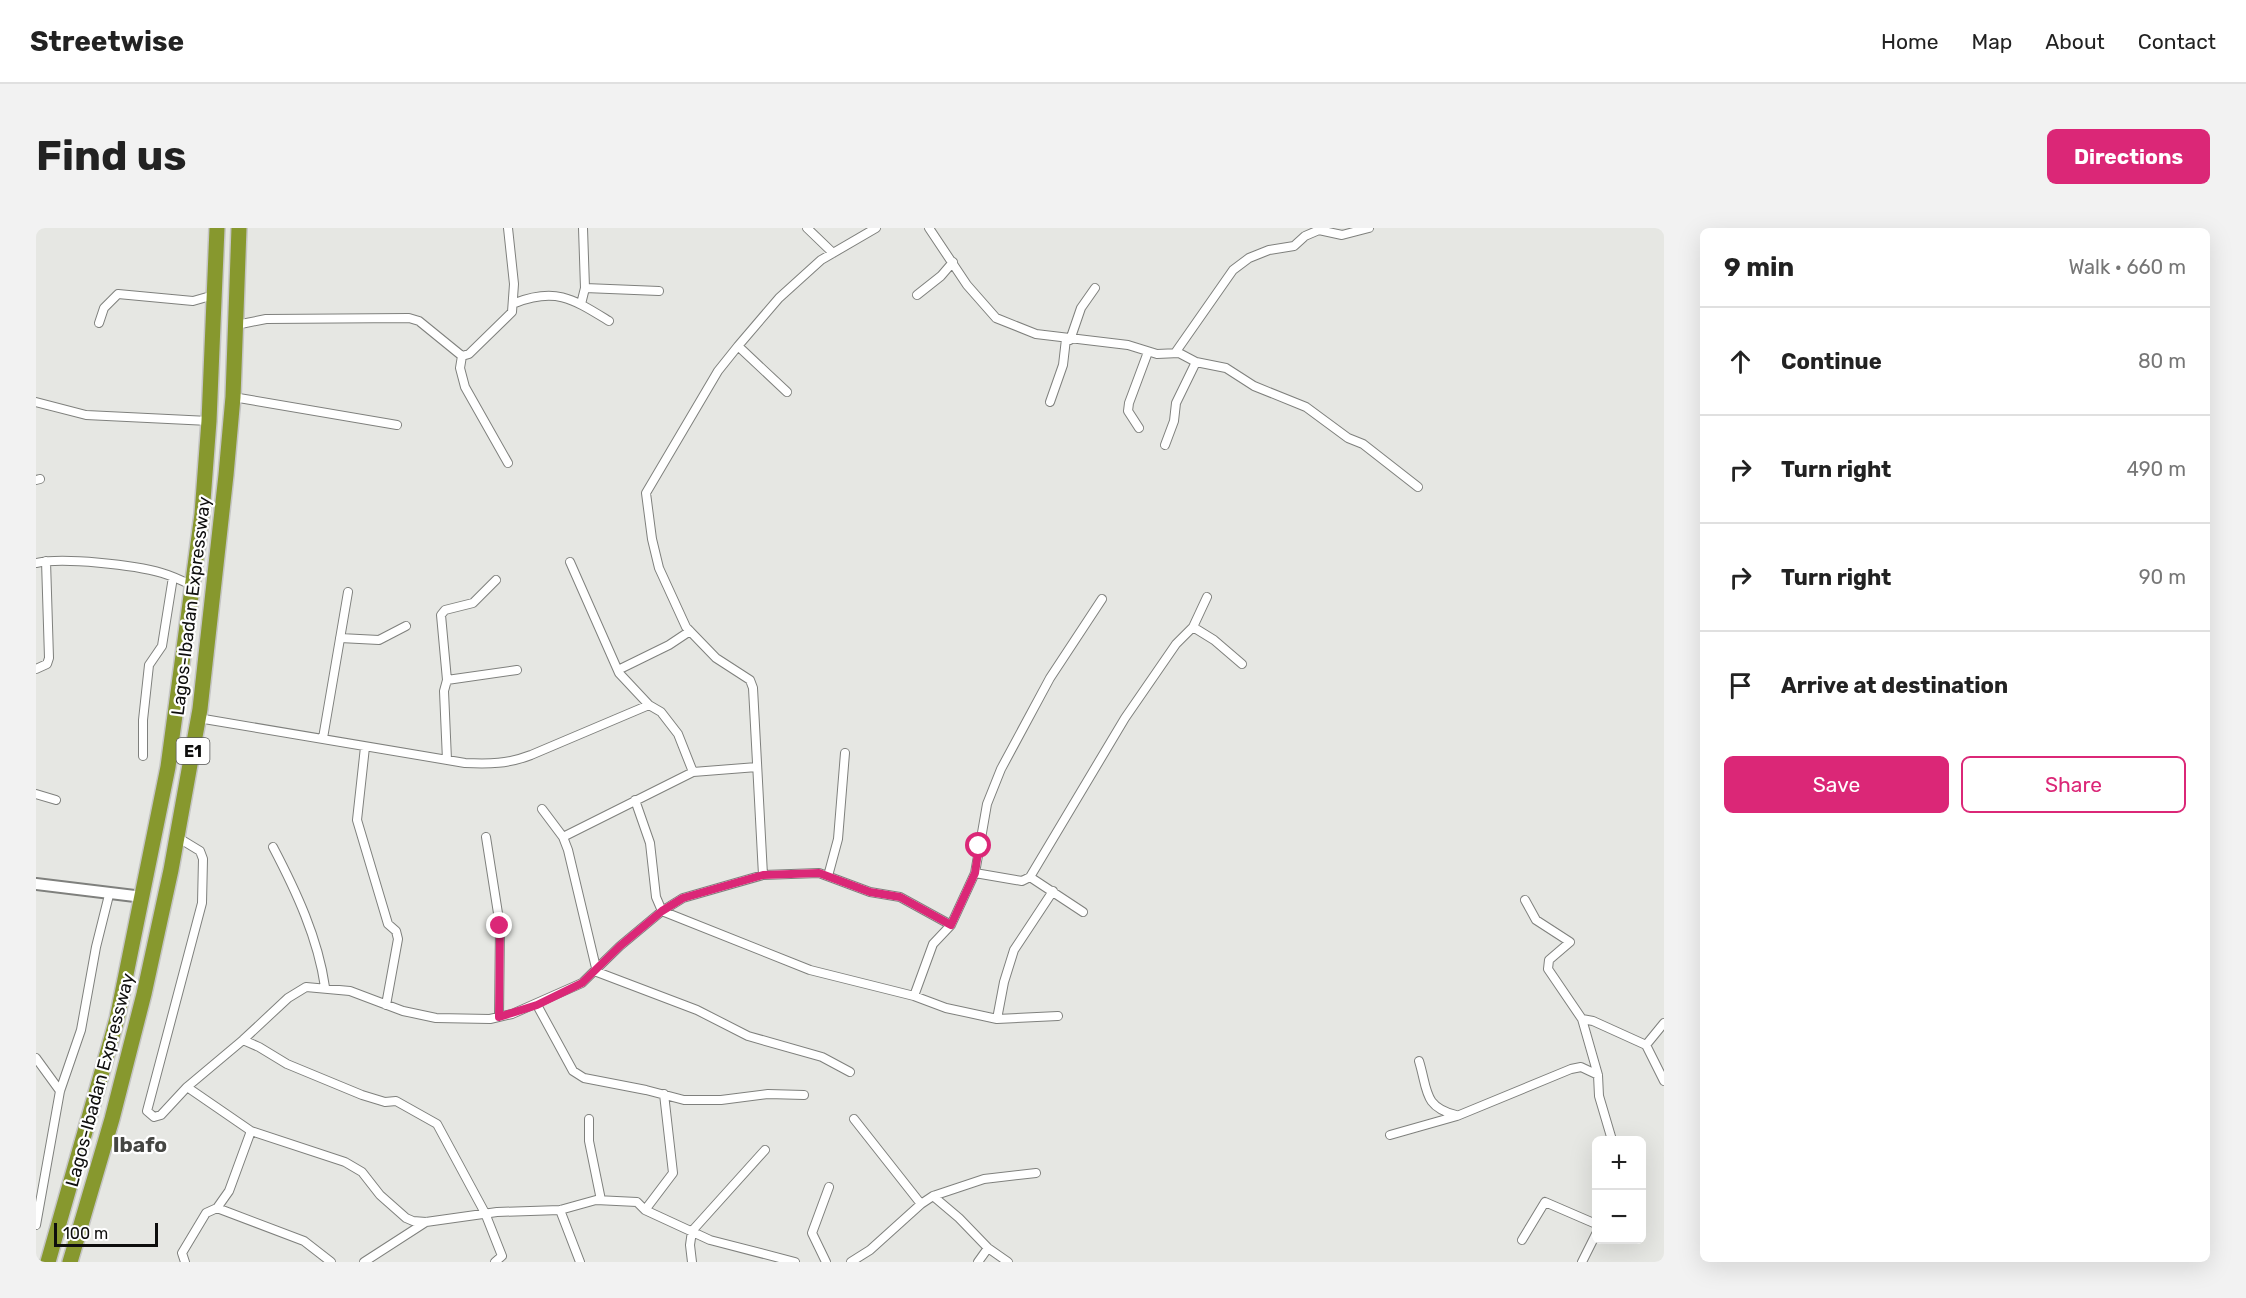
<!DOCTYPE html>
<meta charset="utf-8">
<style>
:root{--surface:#fff;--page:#f2f2f2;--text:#222;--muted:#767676;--line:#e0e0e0;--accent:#db2777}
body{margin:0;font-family:Rubik,sans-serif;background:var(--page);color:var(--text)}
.controls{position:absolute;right:18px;bottom:18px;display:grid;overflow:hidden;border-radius:9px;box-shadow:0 6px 24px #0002}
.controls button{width:54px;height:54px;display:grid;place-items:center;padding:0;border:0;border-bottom:2px solid var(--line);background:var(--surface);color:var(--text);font:30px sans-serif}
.scale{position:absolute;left:18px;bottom:15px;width:104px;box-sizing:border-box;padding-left:6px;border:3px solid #0e0e0d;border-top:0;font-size:16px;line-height:21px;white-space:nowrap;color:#0e0e0d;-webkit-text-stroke:4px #fff;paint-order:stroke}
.stop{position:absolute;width:18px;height:18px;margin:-14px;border:4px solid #db2777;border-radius:50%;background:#fff}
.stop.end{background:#db2777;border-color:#fff;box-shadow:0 2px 6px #0008}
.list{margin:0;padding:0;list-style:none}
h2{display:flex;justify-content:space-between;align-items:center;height:78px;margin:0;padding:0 24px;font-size:26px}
h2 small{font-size:20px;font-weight:400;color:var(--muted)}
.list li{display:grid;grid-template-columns:39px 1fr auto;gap:18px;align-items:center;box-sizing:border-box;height:108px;padding:0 24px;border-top:2px solid var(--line)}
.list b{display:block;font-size:22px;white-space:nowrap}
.list em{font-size:20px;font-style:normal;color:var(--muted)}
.actions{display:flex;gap:12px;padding:18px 24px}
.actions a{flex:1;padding:14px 0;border:2px solid var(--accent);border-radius:9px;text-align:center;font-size:21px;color:var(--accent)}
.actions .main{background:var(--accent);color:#fff}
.icon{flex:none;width:33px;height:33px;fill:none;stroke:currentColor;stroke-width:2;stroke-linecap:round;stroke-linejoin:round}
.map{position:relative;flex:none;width:1628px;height:1034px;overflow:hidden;border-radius:9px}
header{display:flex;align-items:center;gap:36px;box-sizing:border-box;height:84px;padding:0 30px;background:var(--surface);border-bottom:2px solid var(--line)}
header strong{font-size:28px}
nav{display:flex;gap:33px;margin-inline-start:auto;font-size:21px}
.intro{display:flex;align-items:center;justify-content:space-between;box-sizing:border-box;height:144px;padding:0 36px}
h1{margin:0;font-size:42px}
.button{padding:15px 27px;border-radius:9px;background:var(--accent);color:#fff;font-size:21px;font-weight:700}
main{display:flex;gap:36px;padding:0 36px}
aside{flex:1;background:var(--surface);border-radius:9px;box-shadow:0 6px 24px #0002}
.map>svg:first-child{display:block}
</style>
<header>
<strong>Streetwise</strong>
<nav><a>Home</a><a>Map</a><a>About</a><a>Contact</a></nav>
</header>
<div class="intro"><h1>Find us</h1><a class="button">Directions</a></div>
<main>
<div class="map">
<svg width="1628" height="1034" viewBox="0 0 1628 1034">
<rect width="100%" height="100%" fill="#e6e7e3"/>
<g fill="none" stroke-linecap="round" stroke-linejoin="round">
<g stroke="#7f807d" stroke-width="10">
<path id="minor" d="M771,0L797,25
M893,0L931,57L960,90L1000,106L1092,117L1121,126L1143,125L1160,134L1190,140L1218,158L1270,179L1312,210L1327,216L1382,259
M549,60L623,63
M881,67L905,48L917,34
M479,75C520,59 537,71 573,93
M545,76L549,60L547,0
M63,95L68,80L82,66L157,73L178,67
M200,97L230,91L373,90L383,93L426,128
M1034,112L1045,80L1059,60
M702,118L751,164
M1139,125L1197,42L1213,30L1233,22L1258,18L1269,8L1283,2L1306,7L1333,0
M426,128L433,126L476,84L478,56L472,0
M426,128L424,140L429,159L472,235
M197,169L361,197
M0,174L50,187L173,193
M1014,174L1027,137L1030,111
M1103,200L1092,183L1093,175L1112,124
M1129,217L1138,193L1140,175L1160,134
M0,252L4,251
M534,334L583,445L613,477L625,484L642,506L657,544
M0,335C27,329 99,337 126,345C137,348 147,353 157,358
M1157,399L1178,412L1206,436
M304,410L343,412L370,398
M0,441L11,436L13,430L10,333
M582,442L633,417L654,403
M411,452L405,387L409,382L437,375L460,352
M162,490L429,535C453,536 472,536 495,527L613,477
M287,510L312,364
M329,519L321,592L352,696L360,703L362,711L350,777
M107,528V492L113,437L126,418L137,349
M411,532L408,463L411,452L481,442
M0,566L20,572
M599,572L614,615L620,669L626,683L774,742L878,768L910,780L961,791L1022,788
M506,581L527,609L532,622L561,744
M141,609L164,623L167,631L166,675L111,883L118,889L125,887L151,859L207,812L252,770L270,759L314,763L367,783L400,790L454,791L476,786L546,755L584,718L626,683L647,670L727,647L783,645L834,664L864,669L915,697
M450,609L464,698L463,789
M527,609L657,544L721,539
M237,619C260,663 282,710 289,759
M939,645L986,653L994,649L1089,490L1140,416L1157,399L1171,369
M727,647L717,460L714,452L680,430L650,399L623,340L616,311L610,265L682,143L702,118L743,70L785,32L840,0
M792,648L802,611L809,525
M994,649L1047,684
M1489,672L1500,692L1534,714L1513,732L1512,741L1546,791
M561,744L661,782L712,808L786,829L814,844
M878,768L897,716L915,697L939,645L951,576L965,541L1014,450L1066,371
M501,777L537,843L548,850L610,862L648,872H685L732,866L768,867
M961,791L968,754L978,722L1017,663
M207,812L223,819L251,836L326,867L349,874L360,873L401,896L449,985L466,1028L459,1034
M1610,817L1628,853
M0,830L24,863
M1383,833C1392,862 1387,879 1420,887
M151,859L215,903L309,934L326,944L344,967L370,990L377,993L390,994L461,984L524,982L560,972L601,974L609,982L674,1012L759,1034
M553,891V913L565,972
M818,891L885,976
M1354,907L1421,888L1535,841L1545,839L1562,847
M1576,912L1563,868L1562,847L1546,791L1557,793L1610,817L1628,795
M897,968L923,990L952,1020L972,1034
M181,980L268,1013L295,1034
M524,982L544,1034
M609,982L637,945L628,866
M0,997L24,863L45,802L60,719L73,667
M1486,1012L1509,974L1560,996
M149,1034L146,1025L170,985L181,980L193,963L215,903
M328,1034L390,994
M656,1034L654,1017L656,1003L729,922
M790,1034L776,1005L793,959
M815,1034L834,1022L885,976L897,968L948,951L1000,945
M942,1034L952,1020
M1546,1034L1560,1006"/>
</g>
<g stroke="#7f807d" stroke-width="14">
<path id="tertiary" d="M0,656L107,669"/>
</g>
<g stroke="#c5c5c5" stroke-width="18">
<path id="motorway" d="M12,1034L81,791L132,539L166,286L173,193L181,0
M34,1034L76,891L108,766L135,642L164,481L190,247L197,169L203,0"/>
</g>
<use href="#minor" stroke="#fff" stroke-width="8"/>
<use href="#tertiary" stroke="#fff" stroke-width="10"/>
<use href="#motorway" stroke="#87982e" stroke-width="15"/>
</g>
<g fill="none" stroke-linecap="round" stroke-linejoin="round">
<path stroke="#db2777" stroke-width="8" d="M464,698L463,789L501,777L546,755L584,718L626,683L647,670L727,647L783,645L834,664L864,669L915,697L939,645L943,618"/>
</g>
<g text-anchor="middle" stroke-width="4.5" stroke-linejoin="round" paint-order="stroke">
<rect fill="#fff" stroke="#565656" stroke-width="1.5" x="140.5" y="510" width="33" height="26" rx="4.5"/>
<g font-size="16" font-weight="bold" fill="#0e0e0d">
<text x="157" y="529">E1</text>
</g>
<g font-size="18" fill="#0e0e0d" stroke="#fff">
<text transform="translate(155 378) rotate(-83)" y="6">Lagos-Ibadan Expressway</text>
<text transform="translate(64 852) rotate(-75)" y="6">Lagos-Ibadan Expressway</text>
</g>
<g font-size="21" font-weight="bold" fill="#454643" stroke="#fff">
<text x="104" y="924">Ibafo</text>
</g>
</g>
</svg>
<div class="controls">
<button>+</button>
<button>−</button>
</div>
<div class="scale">100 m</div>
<div class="stop" style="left:943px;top:618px"></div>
<div class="stop end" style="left:464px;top:698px"></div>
</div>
<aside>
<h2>9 min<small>Walk · 660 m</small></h2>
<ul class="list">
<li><svg class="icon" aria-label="ahead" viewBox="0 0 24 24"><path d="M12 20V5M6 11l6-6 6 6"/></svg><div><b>Continue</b></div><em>80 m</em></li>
<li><svg class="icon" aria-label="right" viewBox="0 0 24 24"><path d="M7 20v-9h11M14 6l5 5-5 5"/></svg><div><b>Turn right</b></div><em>490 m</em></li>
<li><svg class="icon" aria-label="right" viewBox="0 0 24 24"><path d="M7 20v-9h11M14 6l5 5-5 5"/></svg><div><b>Turn right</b></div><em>90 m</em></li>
<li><svg class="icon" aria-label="arrive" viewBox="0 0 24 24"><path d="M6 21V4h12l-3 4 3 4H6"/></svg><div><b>Arrive at destination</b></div></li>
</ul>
<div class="actions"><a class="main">Save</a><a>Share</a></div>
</aside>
</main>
